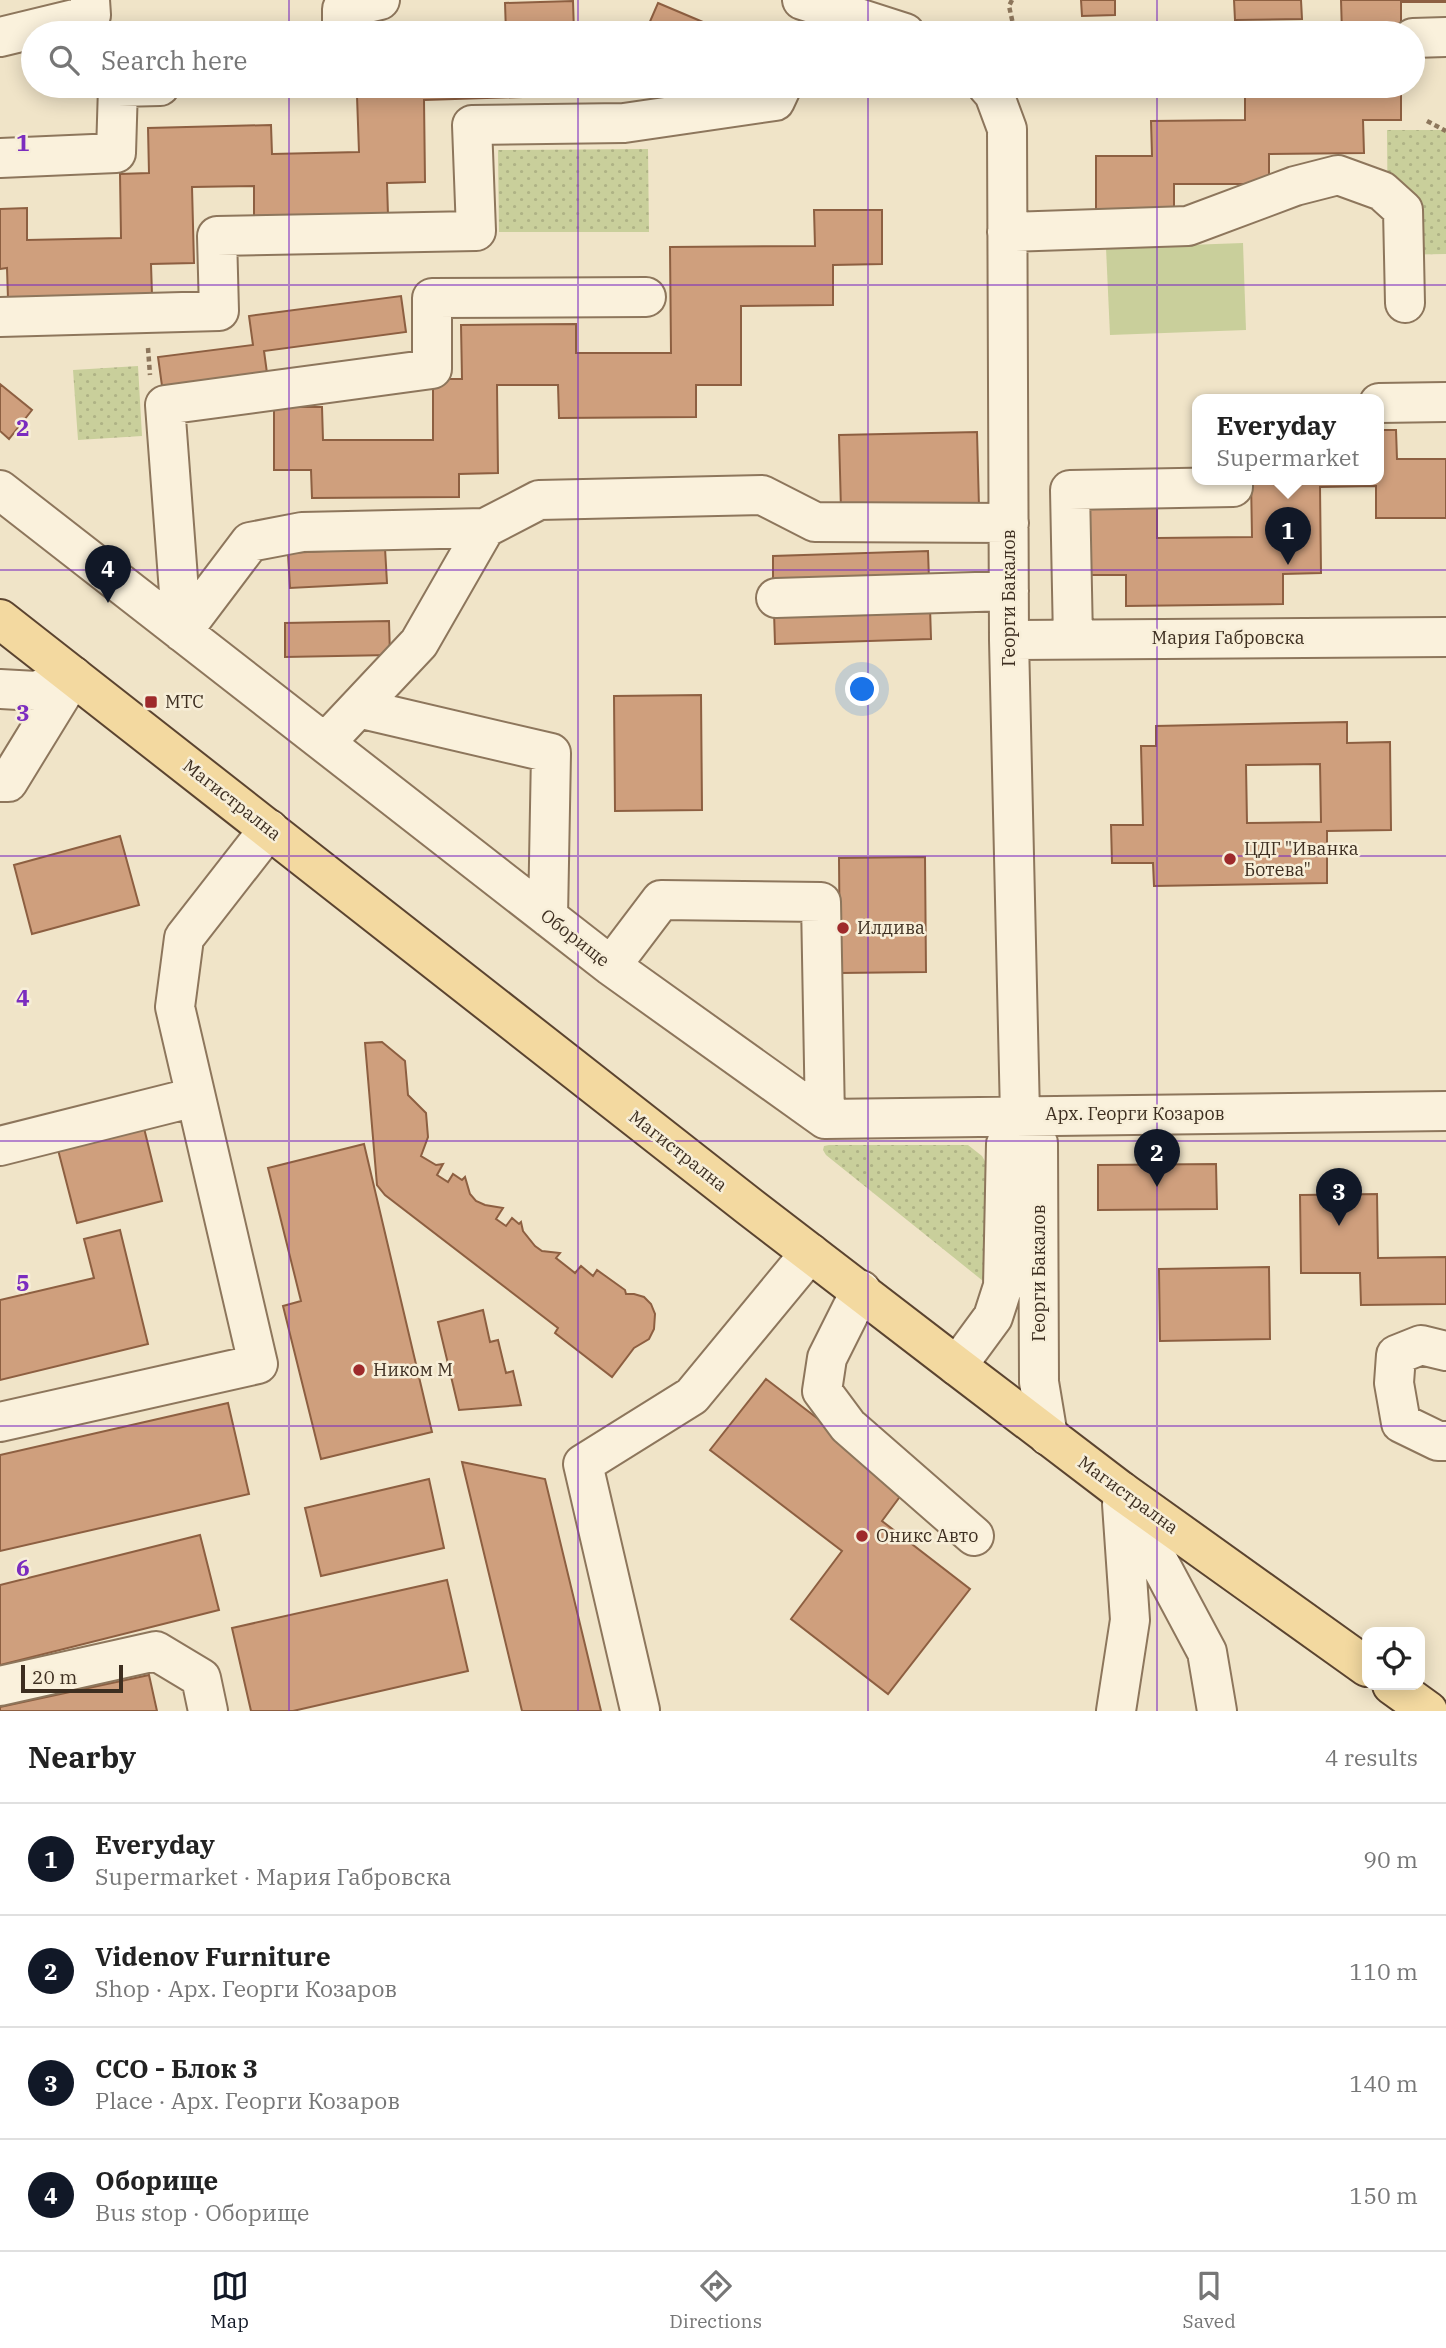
<!DOCTYPE html>
<meta charset="utf-8">
<style>
:root{--surface:#fff;--page:#f2f2f2;--text:#222;--muted:#767676;--line:#e0e0e0;--accent:#111827}
body{margin:0;font-family:"IBM Plex Serif",serif;background:var(--page);color:var(--text)}
.controls{position:absolute;right:21px;bottom:21px;display:grid;overflow:hidden;border-radius:14px;box-shadow:0 4px 18px #0003}
.controls button{width:63px;height:63px;display:grid;place-items:center;padding:0;border:0;border-bottom:2px solid var(--line);background:var(--surface);color:var(--text);font:35px sans-serif}
.scale{position:absolute;left:21px;bottom:18px;width:102px;box-sizing:border-box;padding-left:7px;border:4px solid #3d2e20;border-top:0;font-size:19px;line-height:24px;white-space:nowrap;color:#3d2e20;-webkit-text-stroke:5px #f7eed8;paint-order:stroke}
.you{position:absolute;left:863px;top:690px;width:24px;height:24px;margin:-18px;border:5px solid #fff;border-radius:50%;background:#1a73e8;box-shadow:0 0 0 10px #1a73e833}
.badge{display:grid;place-items:center;width:46px;height:46px;border-radius:50%;background:var(--accent);color:#fff;font-size:23px;font-weight:700}
.pin{position:absolute;translate:-50% -58px;filter:drop-shadow(0 2px 4px #0008)}
.pin::after{content:'';position:absolute;top:37px;width:24px;height:21px;background:inherit;clip-path:polygon(0 0,100% 0,50% 100%)}
.popup{position:absolute;left:1192px;top:394px;width:192px;height:91px;box-sizing:border-box;display:grid;place-content:center;border-radius:14px;background:var(--surface);filter:drop-shadow(0 2px 5px #0005);font-size:23px;white-space:nowrap;color:var(--muted)}
.popup b{font-size:26px;color:var(--text)}
.popup::after{content:'';position:absolute;left:50%;top:100%;margin-left:-14px;border:14px solid transparent;border-top-color:var(--surface)}
.list{margin:0;padding:0;list-style:none}
h2{display:flex;justify-content:space-between;align-items:center;height:91px;margin:0;padding:0 28px;font-size:30px}
h2 small{font-size:23px;font-weight:400;color:var(--muted)}
.list li{display:grid;grid-template-columns:46px 1fr auto;gap:21px;align-items:center;box-sizing:border-box;height:112px;padding:0 28px;border-top:2px solid var(--line)}
.list b{display:block;font-size:26px;white-space:nowrap}
.list p{margin:0;font-size:23px;white-space:nowrap;color:var(--muted)}
.list em{font-size:23px;font-style:normal;color:var(--muted)}
.icon{flex:none;width:38px;height:38px;fill:none;stroke:currentColor;stroke-width:2;stroke-linecap:round;stroke-linejoin:round}
.map{position:relative;flex:none;width:1446px;height:1711px;overflow:hidden}
.search{position:absolute;background:var(--surface);box-shadow:0 4px 18px #0003;left:21px;right:21px;top:21px;height:77px;display:flex;align-items:center;gap:18px;box-sizing:border-box;padding:0 24px;border-radius:38px;color:var(--muted);font-size:26px}
.sheet{height:539px;background:var(--surface)}
nav{display:flex;justify-content:space-around;align-items:center;box-sizing:border-box;height:98px;border-top:2px solid var(--line);background:var(--surface);font-size:19px;color:var(--muted)}
nav a{display:grid;justify-items:center;gap:4px}
nav .on{color:var(--accent)}
.map>svg:first-child{display:block}
</style>
<div class="map">
<svg width="1446" height="1711" viewBox="0 0 1446 1711">
<defs>
<pattern id="green-dots" width="8" height="8" patternUnits="userSpaceOnUse" patternTransform="scale(1.75)"><rect width="8" height="8" fill="#c9cf9b"/><path d="M2 2h.1M6 6h.1" fill="none" stroke="#aeb285" stroke-width="1.8" stroke-linecap="round"/></pattern>
</defs>
<rect width="100%" height="100%" fill="#f0e4c8"/>
<path fill="url(#green-dots)" d="M1387,130H1446V254L1388,255Z
M648,149L649,232H499L498,150Z
M138,366L142,436L78,440L73,370Z
M829,1145H968L982,1156L986,1163L988,1285L826,1155L823,1150L824,1146Z"/>
<path fill="#c9cf9b" d="M1243,243L1246,330L1110,335L1106,248Z"/>
<path fill="#cf9f7d" stroke="#8d5f41" stroke-width="2" fill-rule="evenodd" d="M1081,0H1115V15L1082,16Z
M1234,0H1301L1302,19L1235,20Z
M1341,0H1446V2H1401V33H1342Z
M573,1L574,33H506L505,3Z
M658,3L729,33H645Z
M394,86H522V97L424,100L425,182L387,183L388,215L254,218V186L192,187L194,263L151,264L152,295L8,299L7,268L0,269V209L27,208V240L121,238L120,174L149,173L148,128L271,125L272,154L359,152L357,96H395Z
M1245,86H1401V120H1363L1364,153L1269,154V184H1174V211L1096,212V156H1152L1151,121L1245,120Z
M814,210H882V264L833,265V305L741,306V385H696V417L559,418L558,385H497L498,473L459,474V497L312,498L311,470H274V407H322L323,440H433V379H462L461,325L576,324V353H671L670,247L815,246Z
M401,296L406,332L264,351L267,373L162,386L158,357L253,345L249,316Z
M0,384L32,410L9,439L0,431Z
M1379,430H1396L1397,459H1446V518H1376V486L1320,487L1321,573L1283,574V604L1126,606V575H1088L1087,501H1157V538L1252,537L1251,479H1379Z
M977,432L979,507L841,510L839,435Z
M385,548L387,583L290,588L288,553Z
M928,551L929,580L773,585V556Z
M930,607L931,639L775,644L774,612Z
M389,621L390,655L285,657V623Z
M701,695L702,810L615,811L614,696Z
M1347,722V743L1390,742L1391,830L1327,831V883L1154,886L1153,863H1112L1111,825H1143L1141,746H1156V726ZM1320,764L1321,822L1247,823L1246,765Z
M120,836L139,905L32,934L14,865Z
M925,857L926,972L840,973L839,858Z
M382,1042L405,1061L408,1095L426,1113L428,1137L421,1156L436,1165L443,1164L437,1175L448,1182L453,1174L462,1180L465,1177L470,1194L476,1201L485,1205L503,1208L496,1219L506,1226L512,1218L519,1224L521,1222L523,1231L535,1246L542,1251L560,1253L556,1258L575,1273L581,1266L593,1276L597,1270L625,1290L626,1294H634L644,1297L651,1304L655,1314L654,1329L649,1339L634,1348L612,1377L555,1333L558,1328L385,1195L377,1185L365,1043Z
M142,1120L162,1201L77,1223L56,1142Z
M364,1144L432,1432L321,1459L283,1306L301,1301L268,1168Z
M1216,1164L1217,1209L1098,1210V1165Z
M1377,1194L1378,1258L1446,1257V1304L1361,1305L1360,1273H1301L1300,1195Z
M120,1230L148,1344L0,1380V1300L94,1278L84,1239Z
M1269,1267L1270,1339L1160,1341L1159,1269Z
M483,1310L490,1342L498,1340L506,1373L513,1371L521,1405L459,1410L438,1322Z
M766,1379L907,1487L882,1521L970,1589L888,1694L791,1619L842,1551L710,1450Z
M228,1403L249,1494L0,1551V1455Z
M462,1462L545,1479L601,1711H522Z
M429,1479L444,1548L321,1576L305,1508Z
M200,1535L219,1610L0,1665V1585Z
M447,1580L468,1671L293,1711H251L232,1628Z
M149,1675L157,1711H0V1707Z"/>
<g fill="none" stroke-linecap="round" stroke-linejoin="round">
<g stroke="#8d765c" stroke-width="42">
<path id="minor" d="M802,0L905,33
M342,33V9L380,0
M0,37L91,15L90,0
M1413,38L1446,37
M0,158L116,153L118,87L160,86
M1007,232L1188,226L1295,186L1338,175L1382,191L1403,210L1405,303
M0,317L219,311L217,236L476,231L472,125L624,123L775,101L782,86
M1379,403L1446,402
M0,490L611,966L825,1119
M776,598L1009,591
M182,632L165,405L432,369V298L646,297
M182,632L250,542L302,532L485,528
M1073,639L1070,490L1233,487V479
M1009,640L1446,637
M0,689L36,691L73,676
M358,708L551,753L548,917
M325,743L419,643L485,528L539,500L762,495L815,522L1009,523
M0,782H8L73,676
M611,966L661,900L821,902L825,1119
M1020,1115L1038,1143L1039,1382L1048,1436
M825,1119L1446,1111
M0,1146L195,1097
M861,1290L827,1358L822,1391L848,1426L974,1536
M1446,1351L1421,1345L1396,1355L1394,1383L1401,1423L1438,1441H1446
M957,1366L993,1317L1003,1286L1006,1144L1020,1115L1009,640L1007,129L994,94L987,86
M0,1422L258,1364L175,1007L184,938L269,829
M1121,1491L1207,1652L1217,1711
M0,1686L156,1651L201,1678L208,1711
M640,1710L583,1464L692,1396L810,1253
M1116,1711L1130,1620L1122,1504"/>
</g>
<g stroke="#5b4430" stroke-width="42">
<path id="major" d="M0,619L750,1207L957,1366L1121,1491L1367,1667
M1392,1685L1428,1711"/>
</g>
<path stroke="#8d765c" stroke-width="4.5" stroke-dasharray="5 3.5" stroke-linecap="butt" d="M1012,0L1009,6L1015,33
M1427,121L1446,131
M148,348L150,375"/>
<use href="#minor" stroke="#faf1dc" stroke-width="38"/>
<use href="#major" stroke="#f3d9a0" stroke-width="38"/>
</g>
<path fill="none" stroke="#7b2cbf" stroke-width="2" stroke-opacity="0.55" d="M289,0V33M578,0V33M868,0V33M1157,0V33M289,86V1711M578,86V1711M868,86V1711M1157,86V1711M0,285H1446M0,570H1446M0,856H1446M0,1141H1446M0,1426H1446"/>
<g fill="#9e2a2b" stroke="#f7eed8" stroke-width="2.5">
<rect x="144" y="695" width="14" height="14" rx="3.5"/>
<circle cx="1230" cy="859" r="7"/>
<circle cx="843" cy="928" r="7"/>
<circle cx="359" cy="1370" r="7"/>
<circle cx="862" cy="1536" r="7"/>
</g>
<g text-anchor="middle" stroke-width="5" stroke-linejoin="round" paint-order="stroke">
<g font-size="18" fill="#3d2e20" stroke="#f7eed8">
<text transform="translate(1009 598) rotate(-90)" y="6">Георги Бакалов</text>
<text x="1228" y="644">Мария Габровска</text>
<text transform="translate(232 800) rotate(38)" y="6">Магистрална</text>
<text transform="translate(575 938) rotate(38)" y="6">Оборище</text>
<text x="1135" y="1120">Арх. Георги Козаров</text>
<text transform="translate(678 1151) rotate(38)" y="6">Магистрална</text>
<text transform="translate(1039 1273) rotate(-90)" y="6">Георги Бакалов</text>
<text transform="translate(1128 1495) rotate(36)" y="6">Магистрална</text>
</g>
<g font-size="18" fill="#3d2e20" stroke="#f7eed8" text-anchor="start">
<text x="165" y="708">МТС</text>
<text x="1244" y="855">ЦДГ "Иванка<tspan x="1244" dy="21">Ботева"</tspan></text>
<text x="857" y="934">Илдива</text>
<text x="373" y="1376">Ником М</text>
<text x="876" y="1542">Оникс Авто</text>
</g>
</g>
<g font-size="23" text-anchor="middle" font-weight="bold" fill="#7b2cbf" stroke="#f7eed8" stroke-width="5" stroke-linejoin="round" paint-order="stroke">
<text x="23" y="151">1</text>
<text x="23" y="436">2</text>
<text x="23" y="721">3</text>
<text x="23" y="1006">4</text>
<text x="23" y="1291">5</text>
<text x="23" y="1576">6</text>
</g>
</svg>
<div class="controls">
<button><svg class="icon" aria-label="locate" viewBox="0 0 24 24"><circle cx="12" cy="12" r="6"/><path d="M12 2v4M12 18v4M2 12h4M18 12h4"/></svg></button>
</div>
<div class="scale">20 m</div>
<div class="you"></div>
<div class="pin badge" style="left:1288px;top:565px">1</div>
<div class="popup"><b>Everyday</b>Supermarket</div>
<div class="pin badge" style="left:1157px;top:1187px">2</div>
<div class="pin badge" style="left:1339px;top:1226px">3</div>
<div class="pin badge" style="left:108px;top:603px">4</div>
<div class="search"><svg class="icon" aria-label="search" viewBox="0 0 24 24"><circle cx="10" cy="10" r="6"/><path d="M15 15l6 6"/></svg>Search here</div>
</div>
<section class="sheet">
<h2>Nearby<small>4 results</small></h2>
<ul class="list">
<li><span class="badge">1</span><div><b>Everyday</b><p>Supermarket · Мария Габровска</p></div><em>90 m</em></li>
<li><span class="badge">2</span><div><b>Videnov Furniture</b><p>Shop · Арх. Георги Козаров</p></div><em>110 m</em></li>
<li><span class="badge">3</span><div><b>ССО - Блок 3</b><p>Place · Арх. Георги Козаров</p></div><em>140 m</em></li>
<li><span class="badge">4</span><div><b>Оборище</b><p>Bus stop · Оборище</p></div><em>150 m</em></li>
</ul>
</section>
<nav>
<a class="on"><svg class="icon" aria-label="map" viewBox="0 0 24 24"><path d="M3 6l6-2 6 2 6-2v14l-6 2-6-2-6 2zM9 4v14M15 6v14"/></svg>Map</a>
<a><svg class="icon" aria-label="directions" viewBox="0 0 24 24"><path d="M12 3l9 9-9 9-9-9zM9 14v-3h6M13 9l2 2-2 2"/></svg>Directions</a>
<a><svg class="icon" aria-label="saved" viewBox="0 0 24 24"><path d="M7 4h10v16l-5-4-5 4z"/></svg>Saved</a>
</nav>
